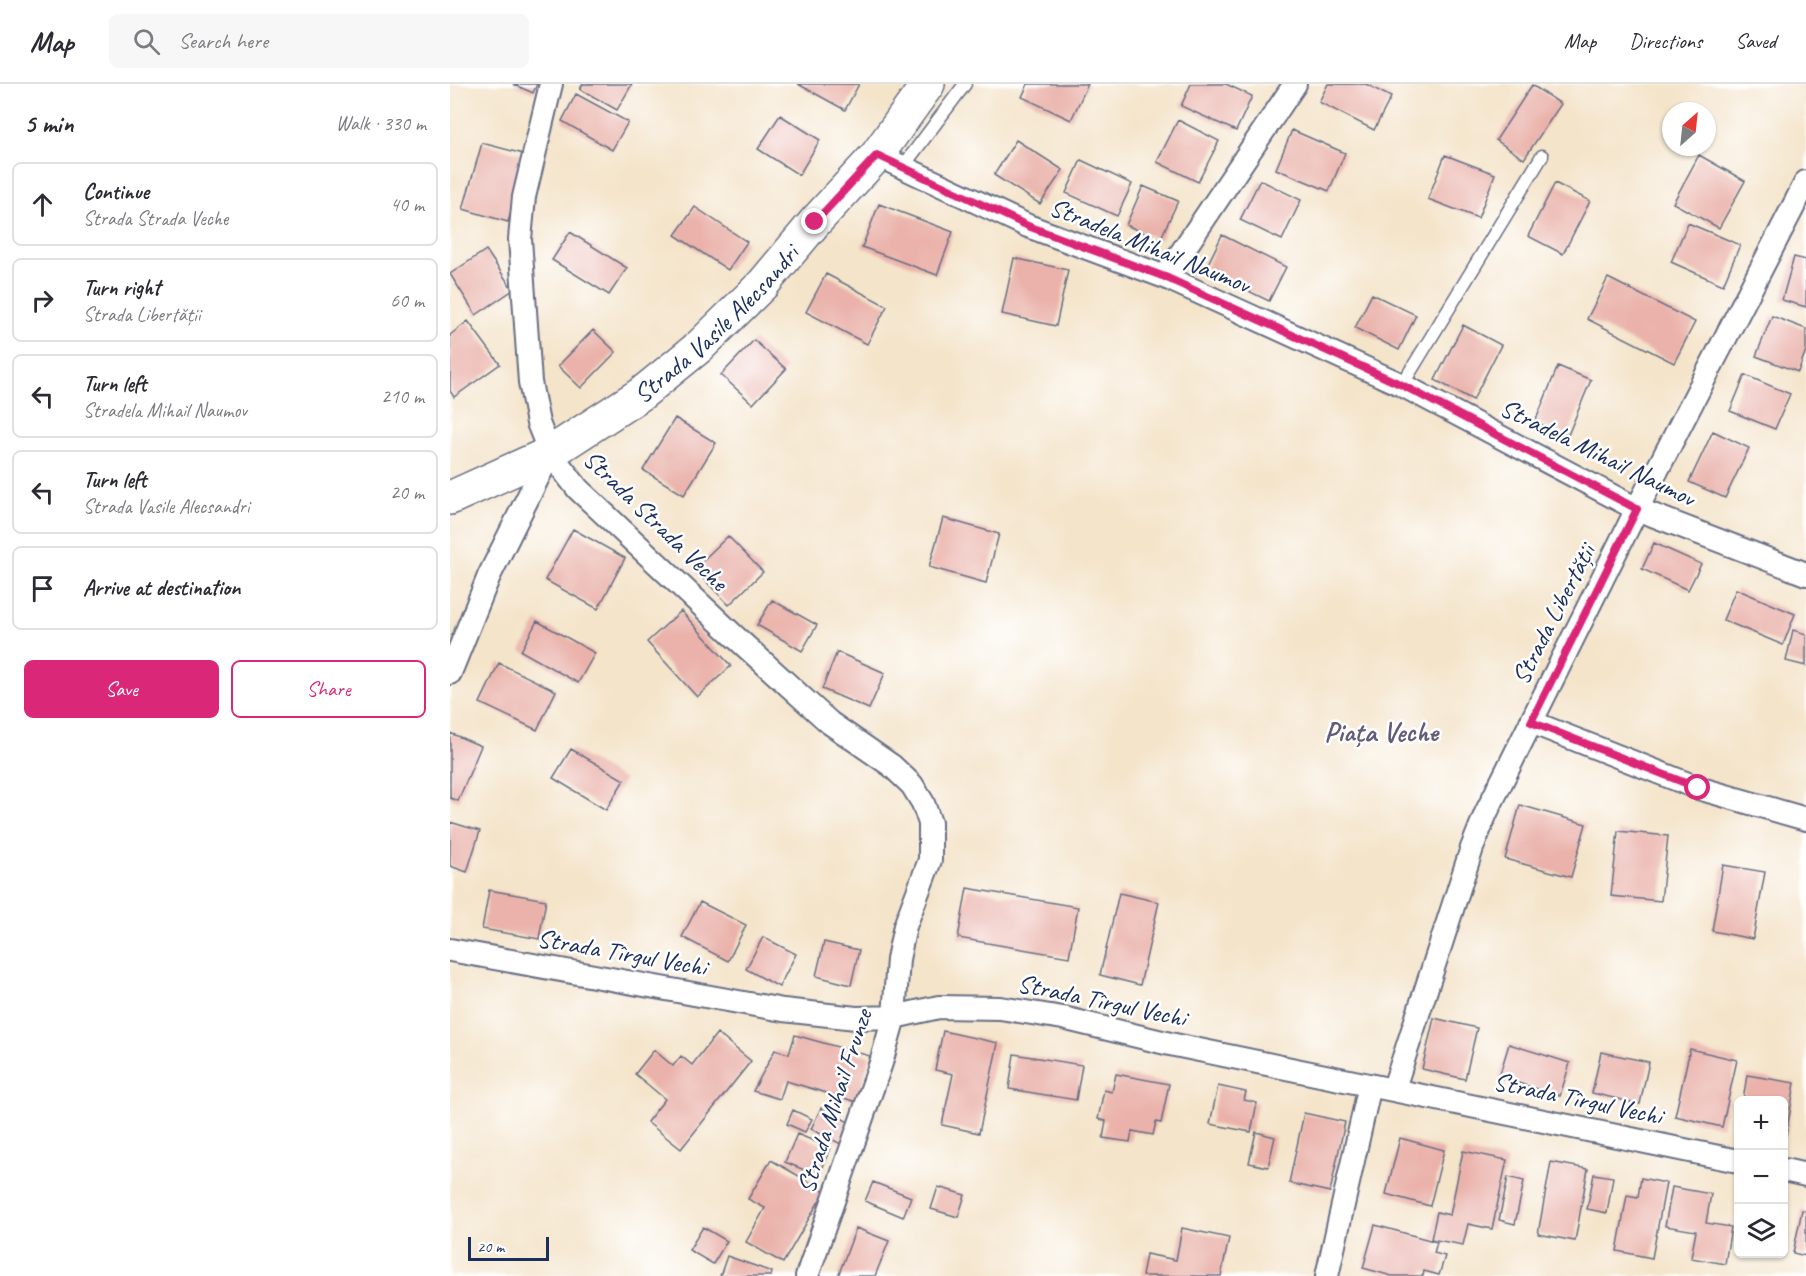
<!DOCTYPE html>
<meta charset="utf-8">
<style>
:root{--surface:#fff;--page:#f7f7f7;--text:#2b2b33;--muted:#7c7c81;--line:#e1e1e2;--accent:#db2777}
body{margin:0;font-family:Caveat,sans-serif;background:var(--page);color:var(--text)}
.controls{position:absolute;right:18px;bottom:18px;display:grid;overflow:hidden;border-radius:9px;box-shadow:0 2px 4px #0004}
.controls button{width:54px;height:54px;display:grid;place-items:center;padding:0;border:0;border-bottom:2px solid var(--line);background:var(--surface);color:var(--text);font:30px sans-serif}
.compass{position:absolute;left:1212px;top:18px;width:54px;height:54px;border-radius:50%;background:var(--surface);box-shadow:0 2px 4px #0004;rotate:27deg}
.scale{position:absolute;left:18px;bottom:15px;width:81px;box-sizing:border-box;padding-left:6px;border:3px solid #1b2f5e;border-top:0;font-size:16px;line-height:21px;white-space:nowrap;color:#1b2f5e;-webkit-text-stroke:4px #fff;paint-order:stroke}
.stop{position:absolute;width:18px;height:18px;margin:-14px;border:4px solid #db2777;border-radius:50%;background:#fff}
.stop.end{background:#db2777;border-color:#fff;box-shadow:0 2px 6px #0008}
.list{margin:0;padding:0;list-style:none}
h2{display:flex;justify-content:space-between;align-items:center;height:78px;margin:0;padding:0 24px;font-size:26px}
h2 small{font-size:20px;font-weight:400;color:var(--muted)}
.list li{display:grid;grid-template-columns:39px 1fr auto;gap:18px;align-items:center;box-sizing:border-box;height:84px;margin:0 12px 12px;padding:0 12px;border:2px solid var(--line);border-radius:9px}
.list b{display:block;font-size:22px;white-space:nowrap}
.list p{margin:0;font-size:20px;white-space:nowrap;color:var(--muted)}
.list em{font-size:20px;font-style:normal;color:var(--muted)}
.actions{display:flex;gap:12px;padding:18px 24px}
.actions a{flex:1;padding:14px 0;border:2px solid var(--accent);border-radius:9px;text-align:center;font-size:21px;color:var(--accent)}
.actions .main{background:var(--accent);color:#fff}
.icon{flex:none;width:33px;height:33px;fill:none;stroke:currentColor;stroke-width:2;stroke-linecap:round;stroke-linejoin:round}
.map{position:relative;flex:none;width:1356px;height:1192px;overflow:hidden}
header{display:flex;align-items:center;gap:36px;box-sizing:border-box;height:84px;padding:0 30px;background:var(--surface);border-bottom:2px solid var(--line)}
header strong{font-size:28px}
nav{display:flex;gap:33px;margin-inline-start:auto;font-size:21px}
.search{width:420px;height:54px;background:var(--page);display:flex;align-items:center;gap:15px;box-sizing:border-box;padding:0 21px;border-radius:9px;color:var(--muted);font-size:22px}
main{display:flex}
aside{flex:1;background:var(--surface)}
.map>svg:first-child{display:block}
</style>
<header>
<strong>Map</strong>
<div class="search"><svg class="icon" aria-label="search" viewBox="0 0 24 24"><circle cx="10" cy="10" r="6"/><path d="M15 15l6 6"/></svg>Search here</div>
<nav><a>Map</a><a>Directions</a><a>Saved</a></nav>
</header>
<main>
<aside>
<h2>5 min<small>Walk · 330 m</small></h2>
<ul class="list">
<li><svg class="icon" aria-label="ahead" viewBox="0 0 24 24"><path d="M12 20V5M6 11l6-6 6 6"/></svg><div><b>Continue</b><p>Strada Strada Veche</p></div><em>40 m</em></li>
<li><svg class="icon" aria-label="right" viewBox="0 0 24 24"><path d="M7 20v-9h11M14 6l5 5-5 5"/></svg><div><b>Turn right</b><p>Strada Libertății</p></div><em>60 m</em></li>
<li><svg class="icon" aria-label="left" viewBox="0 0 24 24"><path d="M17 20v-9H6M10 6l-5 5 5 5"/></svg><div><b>Turn left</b><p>Stradela Mihail Naumov</p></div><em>210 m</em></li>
<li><svg class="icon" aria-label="left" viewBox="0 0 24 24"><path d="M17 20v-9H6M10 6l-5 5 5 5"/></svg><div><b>Turn left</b><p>Strada Vasile Alecsandri</p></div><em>20 m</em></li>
<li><svg class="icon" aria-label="arrive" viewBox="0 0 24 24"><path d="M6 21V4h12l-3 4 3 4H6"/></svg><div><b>Arrive at destination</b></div></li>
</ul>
<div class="actions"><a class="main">Save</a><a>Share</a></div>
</aside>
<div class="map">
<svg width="1356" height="1192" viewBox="0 0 1356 1192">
<rect width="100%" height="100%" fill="#fff"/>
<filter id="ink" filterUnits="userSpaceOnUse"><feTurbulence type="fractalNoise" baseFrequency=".0167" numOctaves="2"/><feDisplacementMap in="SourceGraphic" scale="12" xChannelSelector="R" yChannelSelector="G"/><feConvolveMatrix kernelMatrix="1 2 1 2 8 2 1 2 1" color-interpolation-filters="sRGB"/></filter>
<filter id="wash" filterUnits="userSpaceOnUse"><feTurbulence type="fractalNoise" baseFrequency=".008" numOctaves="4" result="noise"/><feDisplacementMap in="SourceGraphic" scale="24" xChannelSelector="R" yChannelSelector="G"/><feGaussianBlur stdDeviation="1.35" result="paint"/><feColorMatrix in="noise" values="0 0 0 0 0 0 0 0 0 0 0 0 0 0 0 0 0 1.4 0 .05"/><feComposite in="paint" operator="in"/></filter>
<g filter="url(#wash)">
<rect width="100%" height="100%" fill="#f4e4ca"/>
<g id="blocks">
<path fill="#eab2aa" d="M63,0H87L83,9Z
M133,0H182L167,26L130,5Z
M348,0H409L395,26Z
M578,0H638L621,36L572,13Z
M741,0H776L802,12L786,47L731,22Z
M878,0H916L941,13L924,46L869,18Z
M1082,1L1111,20L1074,75L1046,56Z
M126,10L178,38L162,66L112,37Z
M330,31L370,56L349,91L308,65Z
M728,36L769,57L748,98L707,78Z
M842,46L895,69L879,107L826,85Z
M566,56L613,86L590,120L544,91Z
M32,59L77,71L58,138L13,125Z
M995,71L1045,90L1028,134L978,115Z
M1249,71L1295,97L1269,144L1223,119Z
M631,76L682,100L667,132L616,109Z
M810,96L851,116L832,156L790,136Z
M1105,99L1140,117L1113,170L1078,152Z
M693,102L728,117L710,156L676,141Z
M429,120L503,148L487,191L412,163Z
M245,123L297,158L278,186L225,151Z
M1238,139L1290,161L1273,201L1221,178Z
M120,148L177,184L159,211L102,176Z
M772,151L836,183L819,217L755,186Z
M36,166L63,206L26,231L0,190Z
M1344,173L1356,176V223L1332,216Z
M564,174L618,186L606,242L552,230Z
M376,190L437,222L417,260L356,228Z
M1158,194L1245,238L1224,279L1137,235Z
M922,210L966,231L949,266L905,244Z
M1322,232L1356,245V266L1348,288L1306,272Z
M18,237L50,280L4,313L0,307V251Z
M1013,241L1051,261L1023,316L985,296Z
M143,246L166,268L131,304L108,282Z
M304,256L336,285L303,320L271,291Z
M1108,282L1141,296L1118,351L1085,338Z
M1295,291L1340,310L1325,345L1280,327Z
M225,334L266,359L234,411L193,386Z
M1263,347L1299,364L1275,414L1239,398Z
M493,434L549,450L536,499L479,483Z
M123,445L175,474L148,525L95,496Z
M278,452L313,488L279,521L244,485Z
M1204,459L1251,480L1238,506L1192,485Z
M1286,505L1345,530L1333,561L1273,536Z
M322,516L367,541L352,567L307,541Z
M231,527L281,582L247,613L197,558Z
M87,537L145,569L128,599L71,567Z
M1343,546L1356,550V582L1336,577Z
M387,568L435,589L419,625L372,605Z
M49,579L106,607L87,646L30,619Z
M0,649L31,662L8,717L0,714Z
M121,665L174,696L156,726L103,694Z
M1070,721L1136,740L1121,793L1055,775Z
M0,738L30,747L17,788L0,782Z
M1168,747L1218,752L1211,817L1161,812Z
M1273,781L1315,788L1303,855L1262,847Z
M517,804L628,823L619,873L508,854Z
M39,806L96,816L89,855L32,845Z
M669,809L709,818L690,901L650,891Z
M250,818L296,841L278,877L232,853Z
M313,853L346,870L329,903L296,885Z
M374,858L409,866L401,901L366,892Z
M984,934L1027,944L1015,995L972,985Z
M493,947L548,959L529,1049L492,1041L503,990L485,986Z
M267,949L301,977L231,1065L197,1038L215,1015L185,990L204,966L223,982L231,972L242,981Z
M345,951L420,972L407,1018L336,997L330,1015L303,1007L325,966L339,970Z
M1059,960L1120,979L1110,1012L1049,993Z
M1240,965L1287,976L1272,1043L1225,1032Z
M1151,968L1199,978L1190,1020L1142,1009Z
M564,970L632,981L626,1016L559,1005Z
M666,990L719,1000L711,1039L706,1038L703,1051L682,1047L680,1058L653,1054L656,1037L648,1035L654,1006L662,1008Z
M1297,991L1345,999L1336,1051H1334V1016H1293Z
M768,1002L796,1008L794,1016L807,1019L801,1048L760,1040Z
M371,1024L401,1039L391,1060L361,1045Z
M343,1026L362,1035L355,1048L337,1040Z
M854,1029L895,1038L880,1108L839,1099Z
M806,1048L825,1053L818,1083L799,1079Z
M347,1050L381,1064L369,1092L335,1078Z
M950,1054L994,1066L980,1122L936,1110Z
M1013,1067L1057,1076L1042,1145L1018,1140L1013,1161L981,1155L987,1128L1000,1131Z
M321,1076L375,1107L333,1179L296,1158L315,1124L298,1115Z
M1101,1078L1138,1085L1125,1157L1088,1150Z
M1144,1090L1163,1093L1157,1129L1137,1125Z
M1058,1093L1074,1097L1065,1140L1049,1136Z
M1191,1094L1216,1099L1202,1174L1167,1167L1177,1111L1188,1113Z
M423,1098L461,1113L453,1133L415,1117Z
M488,1103L515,1111L508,1133L481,1125Z
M1222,1103L1261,1110L1256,1139L1281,1143L1275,1180L1241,1174L1246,1147L1215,1142Z
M1352,1126L1356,1127V1172L1343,1169Z
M925,1141L987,1158L984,1169L995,1172L989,1191L974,1187L973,1192H942L913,1184Z
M253,1143L277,1157L263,1180L239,1166Z
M406,1144L439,1157L425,1192H388Z
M732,1144L779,1154L771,1192H692L696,1170L726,1176Z
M277,1172L322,1188L321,1192H270Z"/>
</g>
</g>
<g filter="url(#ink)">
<use href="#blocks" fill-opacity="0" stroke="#676e84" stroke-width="1.5"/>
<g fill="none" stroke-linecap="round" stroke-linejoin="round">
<g stroke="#676e84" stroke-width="15">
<path id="service" d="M452,84L515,0
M952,301L1092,72"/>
</g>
<g stroke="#676e84" stroke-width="26">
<path id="minor" d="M101,0L74,113L70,155L80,298L88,339L100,369L128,405L282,550L380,639L442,682L462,701L473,719L480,739V776L455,842L448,875L444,933L431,979L357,1192
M427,71L578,142L715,193L952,301L1187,425L1356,490
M715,193L845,0
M0,589L39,492L100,369
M1081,638L1248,704L1356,735
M0,866L333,926L406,934L444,933L489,923L550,924L613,934L720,960L1288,1077
M944,1004L1022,764L1036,729L1187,425L1356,98
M1334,1086L1356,1091
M877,1192L920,1001"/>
</g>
<g stroke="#676e84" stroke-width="36">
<g id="secondary">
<path id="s1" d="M0,414L100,369L191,310L249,263L313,200L365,138L427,71L478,0"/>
</g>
</g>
<use href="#service" stroke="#fff" stroke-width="12"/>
<use href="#minor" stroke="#fff" stroke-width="22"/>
<use href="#secondary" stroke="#fff" stroke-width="33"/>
</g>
</g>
<g fill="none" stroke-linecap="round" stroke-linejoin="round" filter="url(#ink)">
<path stroke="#db2777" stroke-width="8" d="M365,138L427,71L578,142L715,193L952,301L1187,425L1081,638L1248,704"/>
</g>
<g text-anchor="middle" stroke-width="5" stroke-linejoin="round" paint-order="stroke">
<g font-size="26" fill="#1b2f5e" stroke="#fff">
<text transform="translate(700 161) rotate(22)" y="9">Stradela Mihail Naumov</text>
<text dy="9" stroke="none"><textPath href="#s1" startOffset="321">Strada Vasile Alecsandri</textPath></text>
<text transform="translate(1148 368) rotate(26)" y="9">Stradela Mihail Naumov</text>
<text transform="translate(206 436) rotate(44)" y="9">Strada Strada Veche</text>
<text transform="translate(1103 530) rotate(-63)" y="9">Strada Libertății</text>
<text transform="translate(172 868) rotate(10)" y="9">Strada Tîrgul Vechi</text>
<text transform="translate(652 916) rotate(12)" y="9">Strada Tîrgul Vechi</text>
<text transform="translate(1128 1014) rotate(12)" y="9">Strada Tîrgul Vechi</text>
<text transform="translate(384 1017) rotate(-72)" y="9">Strada Mihail Frunze</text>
</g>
<g font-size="28" font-weight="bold" fill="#635d79" stroke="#fff">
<text x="931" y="657">Piața Veche</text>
</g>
</g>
</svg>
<div class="controls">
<button>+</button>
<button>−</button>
<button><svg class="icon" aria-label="layers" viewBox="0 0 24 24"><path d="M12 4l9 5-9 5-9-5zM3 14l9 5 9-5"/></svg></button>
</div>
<svg class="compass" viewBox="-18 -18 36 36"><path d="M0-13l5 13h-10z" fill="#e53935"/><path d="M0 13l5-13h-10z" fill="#7c7c81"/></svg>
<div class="scale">20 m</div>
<div class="stop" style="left:1248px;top:704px"></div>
<div class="stop end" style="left:365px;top:138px"></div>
</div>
</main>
